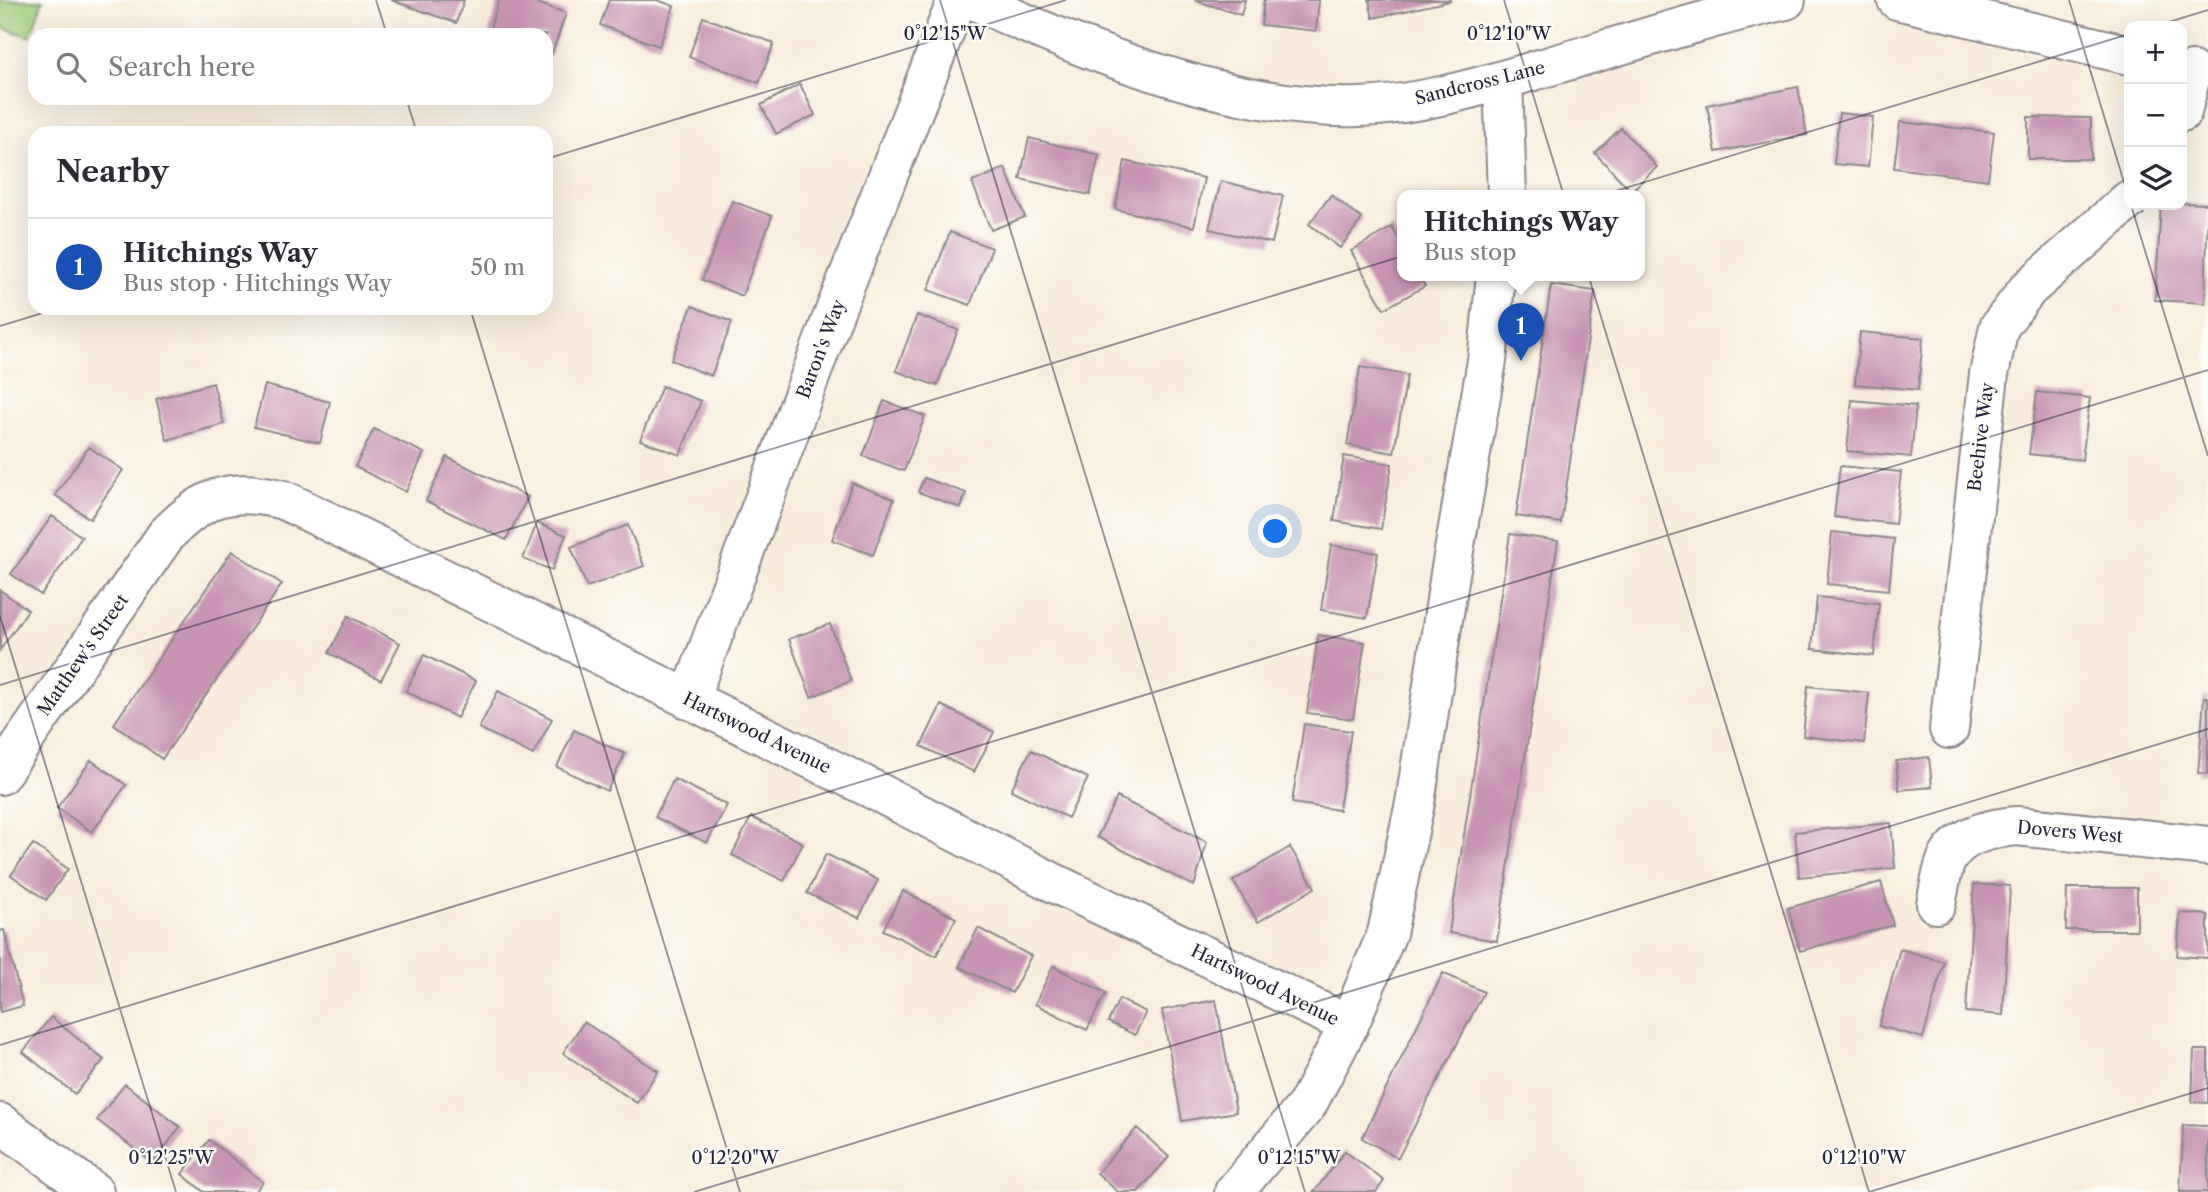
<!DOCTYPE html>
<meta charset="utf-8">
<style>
:root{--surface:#fff;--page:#f7f7f7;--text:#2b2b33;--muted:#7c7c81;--line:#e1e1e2;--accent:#c8321e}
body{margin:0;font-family:"Libre Caslon Text",serif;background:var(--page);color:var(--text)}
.controls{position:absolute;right:21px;top:21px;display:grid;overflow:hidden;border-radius:14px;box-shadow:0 7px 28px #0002}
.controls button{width:63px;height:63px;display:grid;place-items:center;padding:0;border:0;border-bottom:2px solid var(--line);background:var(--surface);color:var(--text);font:35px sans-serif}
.you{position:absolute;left:1276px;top:532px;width:24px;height:24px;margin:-18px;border:5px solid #fff;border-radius:50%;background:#1a73e8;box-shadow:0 0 0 10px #1a73e833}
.badge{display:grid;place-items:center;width:46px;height:46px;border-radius:50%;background:var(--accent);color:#fff;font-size:23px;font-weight:700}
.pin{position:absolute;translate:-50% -58px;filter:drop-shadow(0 2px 4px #0008)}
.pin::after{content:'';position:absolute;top:37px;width:24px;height:21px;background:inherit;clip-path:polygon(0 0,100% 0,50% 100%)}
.popup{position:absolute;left:1397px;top:190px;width:248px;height:91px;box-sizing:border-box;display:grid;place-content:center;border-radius:14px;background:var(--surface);filter:drop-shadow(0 2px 5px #0005);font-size:23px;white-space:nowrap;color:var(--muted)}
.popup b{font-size:26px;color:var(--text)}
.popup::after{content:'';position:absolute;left:50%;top:100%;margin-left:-14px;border:14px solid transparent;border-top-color:var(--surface)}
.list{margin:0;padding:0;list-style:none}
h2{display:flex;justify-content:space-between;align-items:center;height:91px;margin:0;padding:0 28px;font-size:30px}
h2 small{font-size:23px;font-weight:400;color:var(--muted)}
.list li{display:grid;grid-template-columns:46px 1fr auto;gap:21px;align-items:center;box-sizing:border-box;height:98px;padding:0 28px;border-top:2px solid var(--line)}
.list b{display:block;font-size:26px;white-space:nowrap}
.list p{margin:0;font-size:23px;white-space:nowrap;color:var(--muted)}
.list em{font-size:23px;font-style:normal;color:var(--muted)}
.icon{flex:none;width:38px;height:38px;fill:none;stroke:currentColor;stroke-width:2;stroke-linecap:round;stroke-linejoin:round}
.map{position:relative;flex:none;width:2208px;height:1192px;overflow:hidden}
.search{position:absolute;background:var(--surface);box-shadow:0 7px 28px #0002;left:28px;top:28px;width:525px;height:77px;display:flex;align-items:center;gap:18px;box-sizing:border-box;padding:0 24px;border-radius:21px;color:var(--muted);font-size:26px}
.panel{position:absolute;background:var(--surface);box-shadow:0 7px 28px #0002;left:28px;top:126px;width:525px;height:189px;border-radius:21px}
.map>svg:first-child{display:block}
</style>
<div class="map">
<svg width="2208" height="1192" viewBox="0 0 2208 1192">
<rect width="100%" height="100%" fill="#fdfcf7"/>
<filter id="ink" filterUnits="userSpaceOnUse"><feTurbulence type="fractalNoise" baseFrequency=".0143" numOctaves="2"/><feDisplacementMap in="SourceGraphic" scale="14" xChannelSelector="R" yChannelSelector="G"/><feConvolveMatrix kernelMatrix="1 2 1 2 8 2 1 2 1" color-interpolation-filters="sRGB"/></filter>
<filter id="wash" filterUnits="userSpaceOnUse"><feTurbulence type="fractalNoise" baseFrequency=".00686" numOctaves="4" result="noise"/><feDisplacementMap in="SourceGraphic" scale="28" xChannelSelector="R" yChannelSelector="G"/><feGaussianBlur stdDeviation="1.57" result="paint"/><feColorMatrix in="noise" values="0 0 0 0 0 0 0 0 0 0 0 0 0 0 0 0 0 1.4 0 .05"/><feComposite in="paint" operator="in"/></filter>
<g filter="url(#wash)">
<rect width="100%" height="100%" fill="#f8eddc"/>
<path fill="#9ac978" stroke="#5e765a" stroke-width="2" d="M0,0H43L30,37L0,27Z"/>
<g id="blocks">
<path fill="#c894b4" d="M391,0H464L456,23Z
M499,0H528L566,13L551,56L546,54V35L488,34Z
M609,0H657L674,6L659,46L600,25Z
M1194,0H1245L1241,15Z
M1264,0H1319L1316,31L1261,25Z
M1369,0H1450V1L1373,18Z
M703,17L774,43L759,83L689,57Z
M800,84L815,115L776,134L761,105Z
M1798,87L1807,135L1716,152L1707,105Z
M1839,113L1873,117L1868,167L1834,164Z
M2028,117L2091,118V159H2028Z
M1900,122L1994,132L1988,180L1894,168Z
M1621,128L1657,167L1631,191L1595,153Z
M1029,138L1099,155L1090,195L1020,179Z
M1125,161L1204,178L1194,227L1115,209Z
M1005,168L1025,217L991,230L972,182Z
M1221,181L1283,196L1272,243L1209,229Z
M1331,195L1362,219L1340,248L1309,224Z
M732,201L772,216L742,296L702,280Z
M2182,203L2208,204L2205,303L2155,300L2161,205Z
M1392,227L1402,245V275H1419L1425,286L1384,309L1351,251Z
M950,232L992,248L970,305L928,290Z
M1551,285L1595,291L1561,523L1516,516Z
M692,306L732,322L711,376L671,360Z
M917,315L958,330L937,386L896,371Z
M1860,332L1923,338L1918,390L1855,384Z
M1360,367L1407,375L1394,453L1347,445Z
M213,383L224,424L167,440L156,399Z
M265,385L330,402L320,443L254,427Z
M662,386L701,401L680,455L640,440Z
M2037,392L2090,398L2082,460L2029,454Z
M1852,400L1916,406L1911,457L1847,451Z
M884,401L925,416L904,471L863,456Z
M374,429L424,453L406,492L355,467Z
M89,447L123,470L90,519L55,495Z
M1344,456L1392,464L1381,529L1334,521Z
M447,457L528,497L506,540L426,501Z
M1840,466L1901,472L1895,524L1834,517Z
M924,478L966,493L961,508L918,492Z
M852,483L894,499L873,555L832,540Z
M52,516L82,537L41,595L11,574Z
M537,523L566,535L552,570L523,559Z
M628,525L644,566L587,587L571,547Z
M1832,532L1894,539L1889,590L1827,584Z
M1510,534L1558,541L1497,941L1449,933Z
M1331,545L1378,553L1367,618L1321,610Z
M232,551L282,584L162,759L114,724Z
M0,590L28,610L0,650Z
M1817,597L1879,603L1874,656L1812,649Z
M348,616L400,643L381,680L329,653Z
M830,624L851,681L811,697L789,639Z
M1318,635L1365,642L1353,719L1307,713Z
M424,655L476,681L457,718L406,691Z
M1808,686L1869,693L1864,743L1803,736Z
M498,691L552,719L533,755L479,728Z
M2204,697H2208V774L2198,773Z
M941,705L994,732L974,772L921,746Z
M1304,724L1351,731L1339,810L1292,803Z
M574,730L625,754L607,791L557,767Z
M1031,750L1088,778L1068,818L1011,790Z
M1929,757L1932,787L1899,790L1896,761Z
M91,760L126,785L92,832L57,808Z
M674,779L727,805L707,843L655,817Z
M1117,797L1207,842L1194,886L1097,837Z
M751,817L803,843L784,881L732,855Z
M1891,823L1895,868L1799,877L1795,832Z
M33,844L68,869L46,900L11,875Z
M1290,847L1315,888L1258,922L1233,881Z
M826,854L878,880L859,918L807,893Z
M1881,882L1893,925L1800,951L1788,908Z
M1974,884L2010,886L2003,1015L1966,1012Z
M2067,888H2137V930H2066Z
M903,891L956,918L936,956L883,930Z
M2180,913L2208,915V958L2177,956Z
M978,928L1031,956L1012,993L959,967Z
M4,930L23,1006L0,1012V931Z
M1900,949L1944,962L1923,1038L1879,1026Z
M1053,966L1106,993L1087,1030L1035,1004Z
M1443,973L1484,992L1398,1158L1362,1138Z
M1119,999L1146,1012L1135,1035L1108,1022Z
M1216,1000L1236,1112L1182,1121L1162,1010Z
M51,1017L104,1060L75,1094L23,1052Z
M584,1022L658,1071L637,1103L563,1053Z
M2194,1050H2208V1103L2192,1102Z
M125,1084L180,1127L153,1163L97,1120Z
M2183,1125L2208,1126V1192H2180Z
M1137,1128L1169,1157L1138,1192H1118L1097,1173Z
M209,1140L263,1182L255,1192H204L182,1174Z
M1345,1151L1384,1181L1376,1192H1314Z"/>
</g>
</g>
<g filter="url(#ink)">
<use href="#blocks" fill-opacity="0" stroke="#8d888c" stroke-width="2"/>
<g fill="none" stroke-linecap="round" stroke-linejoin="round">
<g stroke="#8d888c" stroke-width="42">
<path id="minor" d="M974,0C1085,52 1235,111 1359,107C1421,105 1482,86 1540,69C1622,45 1703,19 1786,0
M1897,0L2129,55
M1503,80L1507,195
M2182,112L2192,71
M689,700L831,321L957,0
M1949,729L1989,374L1999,327L2028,289L2129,200
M0,775L166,535C204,496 231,486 284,500L872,789L1050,881L1349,1025
M1936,904C1939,890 1941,874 1946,861C1958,835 1992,828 2017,826L2208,846
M0,1123L94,1192
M1234,1192L1307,1105L1349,1025L1387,933L1415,803L1450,574L1487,361L1496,275"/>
</g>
<use href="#minor" stroke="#fff" stroke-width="38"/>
</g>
</g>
<path fill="none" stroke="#22223b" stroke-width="2" stroke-opacity="0.45" d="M376,0L387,35M940,0L1305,1192M1504,0L1869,1192M2069,0L2129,199M2156,26L2208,10M406,98L417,133M546,159L1066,0M2131,205L2208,456M470,308L740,1192M0,326L59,308M0,616L176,1192M0,685L2129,34M0,1045L2208,370M694,1192L2208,729M1869,1192L2208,1088"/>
<g text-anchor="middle" stroke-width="5" stroke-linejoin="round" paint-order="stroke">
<g font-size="18" fill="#22223b" stroke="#fdfcf7">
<text transform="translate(1480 83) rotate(-14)" y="6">Sandcross Lane</text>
<text transform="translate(821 349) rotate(-69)" y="6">Baron's Way</text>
<text transform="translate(1981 437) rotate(-83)" y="6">Beehive Way</text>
<text transform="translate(83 655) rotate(-55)" y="6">Matthew's Street</text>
<text transform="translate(757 733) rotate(26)" y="6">Hartswood Avenue</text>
<text transform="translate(2070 832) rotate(5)" y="6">Dovers West</text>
<text transform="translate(1265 985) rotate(26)" y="6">Hartswood Avenue</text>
</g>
</g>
<g font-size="18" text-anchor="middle" fill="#22223b" stroke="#fdfcf7" stroke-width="5" stroke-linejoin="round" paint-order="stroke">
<text x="945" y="40">0°12'15"W</text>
<text x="1509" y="40">0°12'10"W</text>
<text x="171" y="1164">0°12'25"W</text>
<text x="735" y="1164">0°12'20"W</text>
<text x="1299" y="1164">0°12'15"W</text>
<text x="1864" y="1164">0°12'10"W</text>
</g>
</svg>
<div class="controls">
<button>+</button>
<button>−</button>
<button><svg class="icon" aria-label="layers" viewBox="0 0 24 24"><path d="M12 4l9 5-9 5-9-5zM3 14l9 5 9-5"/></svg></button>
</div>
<div class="you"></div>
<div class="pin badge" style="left:1521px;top:361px;background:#1a4fb4">1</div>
<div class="popup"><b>Hitchings Way</b>Bus stop</div>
<div class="search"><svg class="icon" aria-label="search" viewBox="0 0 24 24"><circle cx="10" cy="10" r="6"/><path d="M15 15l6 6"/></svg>Search here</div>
<section class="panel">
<h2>Nearby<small></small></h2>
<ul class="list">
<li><span class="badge" style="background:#1a4fb4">1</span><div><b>Hitchings Way</b><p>Bus stop · Hitchings Way</p></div><em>50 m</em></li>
</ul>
</section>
</div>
